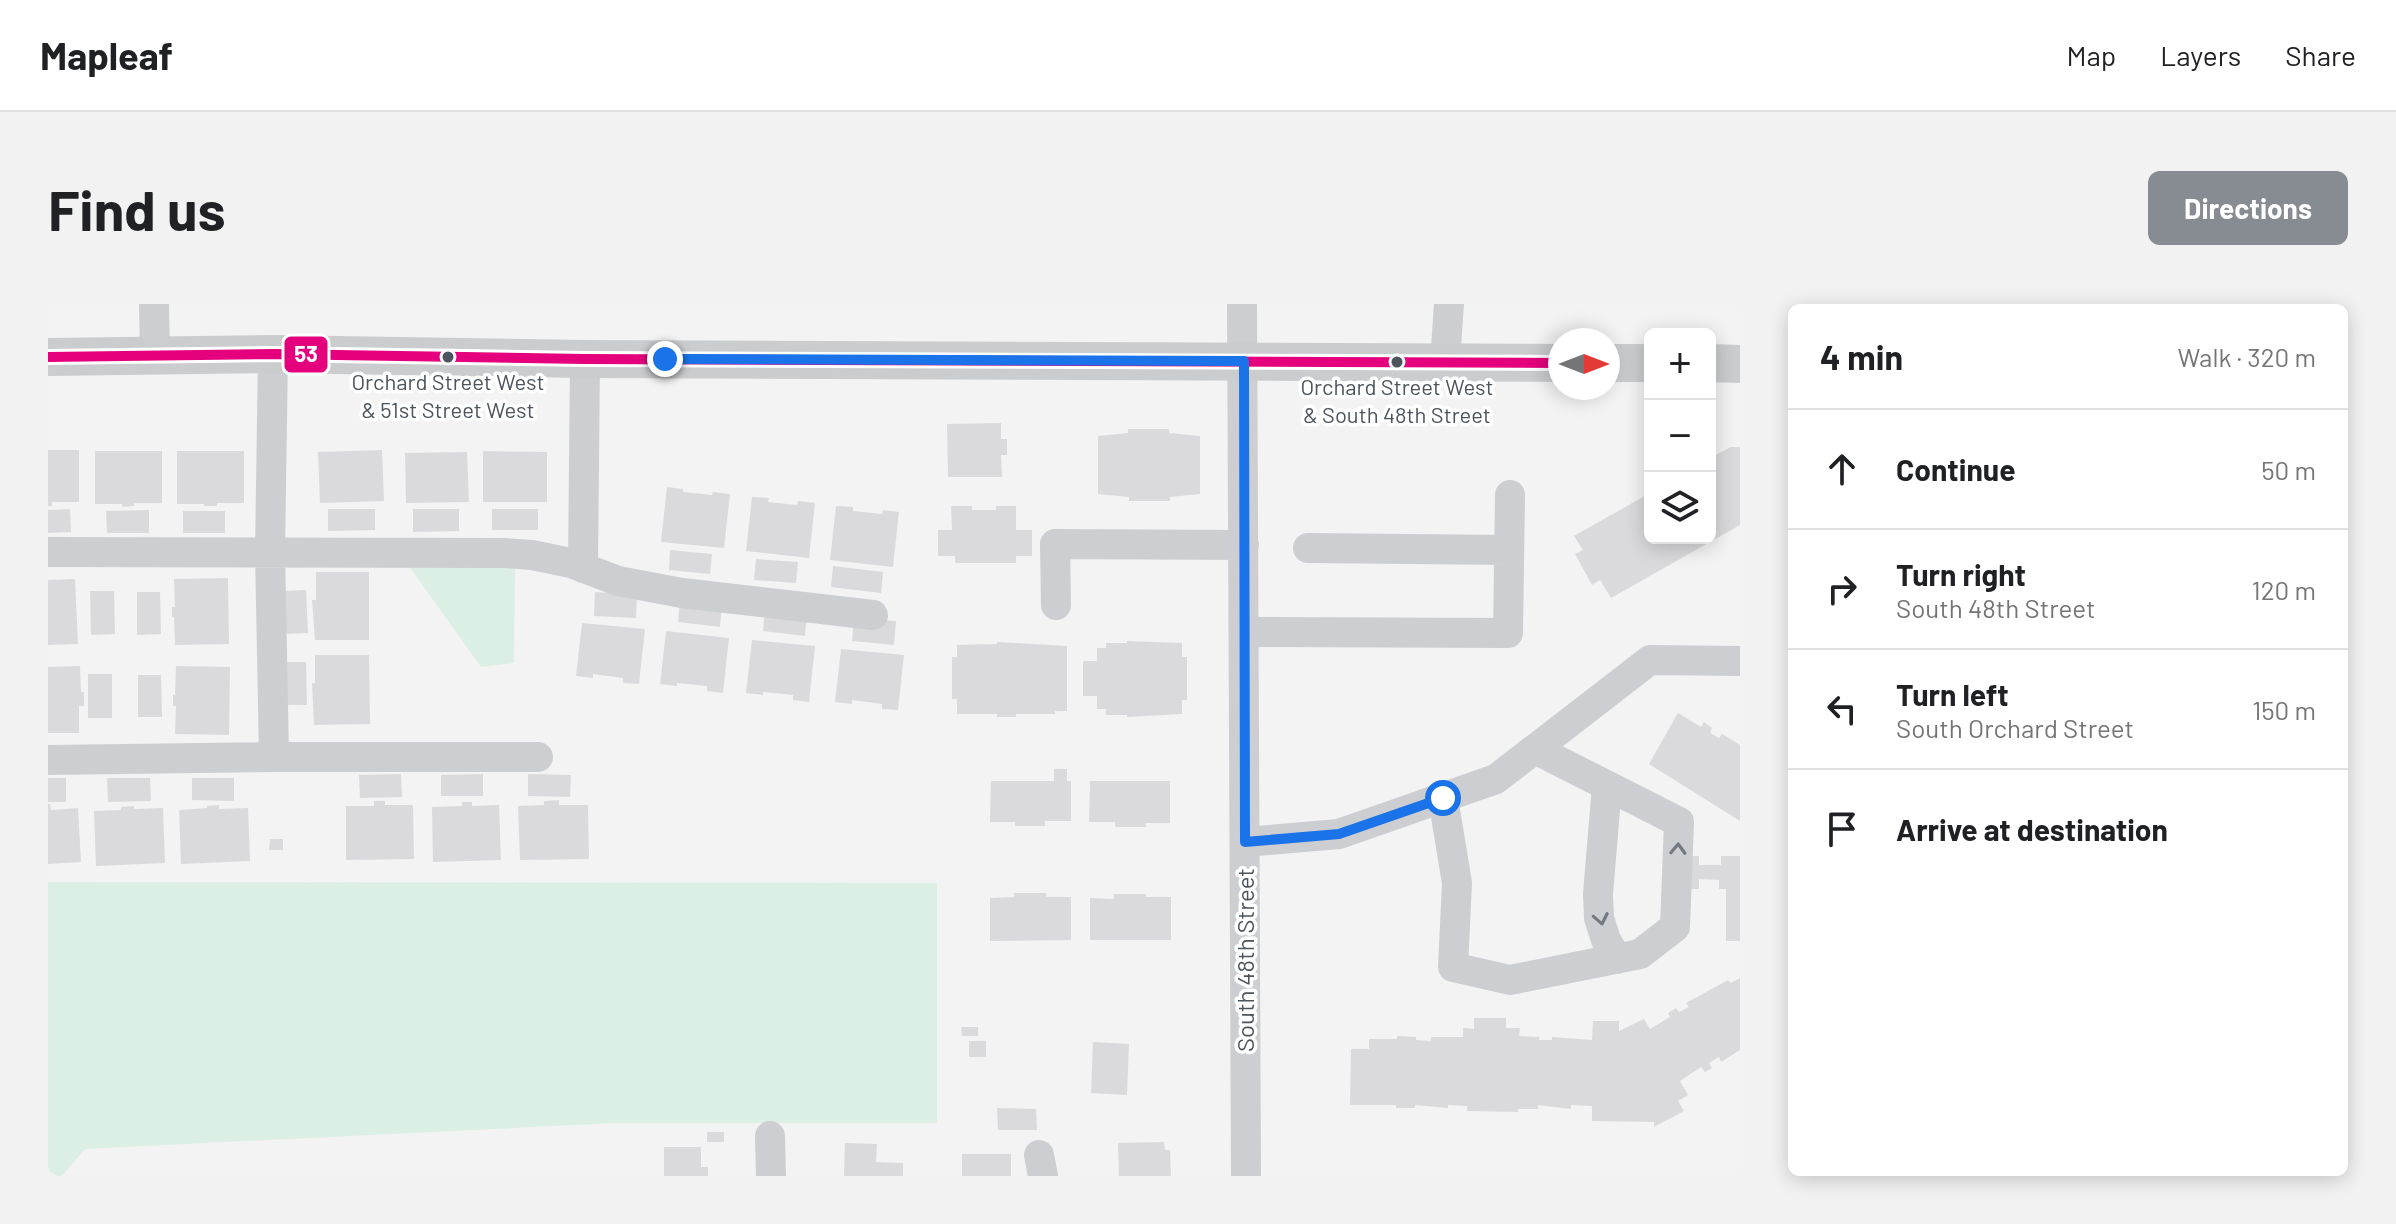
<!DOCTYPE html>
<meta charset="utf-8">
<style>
:root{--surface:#fff;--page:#f2f2f2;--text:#202124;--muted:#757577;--line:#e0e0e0;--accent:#878c92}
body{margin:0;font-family:Barlow,sans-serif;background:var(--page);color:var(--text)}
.controls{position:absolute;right:24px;top:24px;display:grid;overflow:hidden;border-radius:12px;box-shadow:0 4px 20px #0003}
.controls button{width:72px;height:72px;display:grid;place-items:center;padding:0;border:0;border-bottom:2px solid var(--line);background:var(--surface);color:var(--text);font:40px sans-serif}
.compass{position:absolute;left:1500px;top:24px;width:72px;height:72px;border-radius:50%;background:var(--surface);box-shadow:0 4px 20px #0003;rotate:90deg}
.stop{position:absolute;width:24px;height:24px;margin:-18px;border:6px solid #1a73e8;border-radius:50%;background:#fff}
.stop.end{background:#1a73e8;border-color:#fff;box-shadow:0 2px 8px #0008}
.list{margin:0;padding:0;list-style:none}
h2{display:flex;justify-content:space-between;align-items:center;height:104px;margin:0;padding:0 32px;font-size:34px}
h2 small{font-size:26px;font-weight:400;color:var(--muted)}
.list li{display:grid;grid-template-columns:52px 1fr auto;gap:24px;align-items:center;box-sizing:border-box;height:120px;padding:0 32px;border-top:2px solid var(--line)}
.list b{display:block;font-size:30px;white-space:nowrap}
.list p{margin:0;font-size:26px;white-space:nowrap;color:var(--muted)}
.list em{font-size:26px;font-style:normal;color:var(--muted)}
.icon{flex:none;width:44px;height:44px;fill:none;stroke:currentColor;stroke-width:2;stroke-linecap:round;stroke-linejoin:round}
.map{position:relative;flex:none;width:1692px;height:872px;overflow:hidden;border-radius:12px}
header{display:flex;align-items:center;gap:48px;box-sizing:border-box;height:112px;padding:0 40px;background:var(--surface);border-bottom:2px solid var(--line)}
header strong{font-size:38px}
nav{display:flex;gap:44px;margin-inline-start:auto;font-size:28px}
.intro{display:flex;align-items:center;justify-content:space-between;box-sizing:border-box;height:192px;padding:0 48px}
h1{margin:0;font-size:56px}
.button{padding:20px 36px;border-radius:12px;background:var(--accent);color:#fff;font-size:28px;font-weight:700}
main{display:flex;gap:48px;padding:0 48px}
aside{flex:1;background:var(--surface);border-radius:12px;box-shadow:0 4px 20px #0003}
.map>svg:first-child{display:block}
</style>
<header>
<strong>Mapleaf</strong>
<nav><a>Map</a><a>Layers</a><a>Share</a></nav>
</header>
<div class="intro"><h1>Find us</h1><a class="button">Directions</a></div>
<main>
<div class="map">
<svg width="1692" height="872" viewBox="0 0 1692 872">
<rect width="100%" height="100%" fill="#f4f3f3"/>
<path fill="#dbefe5" d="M358,258H467L466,359L433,363Z
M0,578L889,579V819H567L37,845L14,872H0Z"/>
<path fill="#dadadc" d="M953,119V135H959V151H953L954,173H900L899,120Z
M1080,125H1121V129L1152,132V190L1122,193V197H1081V193L1050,190V132L1080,129Z
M1683,143H1692V221L1563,294L1552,276L1544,281L1527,250L1535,246L1526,232L1602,189V234H1662V154Z
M0,146H31V198H4V202H0Z
M334,146L336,197L272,199L270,148Z
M47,147H114V199H86V202L74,203V200H47Z
M129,147H196V199H169V202H156V200H129Z
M435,147L499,148V198H435Z
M419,148L421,198L358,199L357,149Z
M619,183L635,185V188L664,191L665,188L682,190L676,244L613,238Z
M704,193L721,194L720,198L749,201L750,197L767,199L761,254L698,247Z
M788,202L805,203V207L834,210L835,206L851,208L845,263L782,256Z
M903,202H924V206H948V202H968V226H984V252H968V259H907V252H890V226H904Z
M22,205L23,228L0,229V206Z
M280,205H327V226L280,227Z
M365,205H411V227L365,228Z
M444,205H490V226H444Z
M101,206V229H59L58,207Z
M135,207H177V229H135Z
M622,246L664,250L662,270L621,266Z
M708,255L750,258L748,279L706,276Z
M785,262L835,268L833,289L783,283Z
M268,268H321V336H267L264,296H268Z
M180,274L181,340L127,341L126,313H124V303H127L126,275Z
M27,275L30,340L0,341V276Z
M258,286L260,329L237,330L235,287Z
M42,287H66L67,330L43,331Z
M89,288H112L113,330L89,331Z
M547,288L589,291L588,314L546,312Z
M632,295L674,299L672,323L630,318Z
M717,304L759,308L757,332L715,327Z
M806,314L848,317L846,341L804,337Z
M534,319L597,325L591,380L575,379V374L545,370V374L528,372Z
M618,327L681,334L675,389L659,387V382L629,379V382L612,380Z
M704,336L767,342L761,398L745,396V391L715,388V391L698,389Z
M1079,337L1134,339V353H1139V396H1134V410L1079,413V411H1058V405H1049V392H1035V357H1049V344H1058V339H1079Z
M949,338L1019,342V407H1007V410H968V413H949V410H909V395H904V353H909V341L949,340Z
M793,345L856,351L850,406L834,405V400L804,396V400L787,398Z
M267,351H321L322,420L266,421L264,379H267Z
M235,358H258L259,401H236Z
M32,362L33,388H36V402H31V429H0V363Z
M128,362L182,363L181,431L127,430L128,402H125V391H127Z
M40,370H64V414H40Z
M90,371H113L114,413H90Z
M1630,409L1653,423L1656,418L1664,424L1662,429L1671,434L1674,430L1692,441V517L1601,460Z
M1006,465H1019V477H1023V517H997V522H967V518H942L943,477H1006Z
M353,470L354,493L312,494L311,471Z
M435,470V492H393V471Z
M480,470L523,471L522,493L480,492Z
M0,474H18V498H0Z
M59,474H102L103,497L60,498Z
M144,474H186V497L144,496Z
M1042,477H1122V519H1098V523H1067V518H1041Z
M511,496V501H540L541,555L472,556L470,502L496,501V497Z
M326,497H337V501H365L366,555L298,556V502H326Z
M414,498H424V502L451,501L453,556L385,558L384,503L414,502Z
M0,500H2L3,506L30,504L33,558L0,560Z
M171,501V505L200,504L202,557L133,560L131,506L159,504V502Z
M86,502V505L115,504L117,559L48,562L46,507L73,506V503Z
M222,535H235V546H221Z
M1633,552H1651V561H1673V552H1692V637H1678V585H1671V576L1651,575V585H1633Z
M966,589H998V593H1023V636L942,637V594L966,593Z
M1066,590H1098V593H1123V636H1042V594L1066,595Z
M1692,674V746L1673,758L1671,753L1661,759L1664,764L1657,768L1653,763L1632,777L1640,791L1630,797L1636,807L1606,823V818L1544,817V802L1523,801V805L1490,801V805H1470V808L1419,807V802L1400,801V804L1367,801V804H1348V801H1302L1303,745H1321V735H1349V732L1368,733V736L1383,737V733H1415V724L1426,725V714H1458V724H1472L1471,732L1491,733V736H1504V733L1544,736L1545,717H1571V727L1596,715L1602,725L1622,713L1620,709L1628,704L1631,708L1641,703L1638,699L1680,676L1683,679Z
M913,723H930V732H914Z
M921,737H938V753H921Z
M1045,738L1081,740L1079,791L1043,789Z
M949,804L988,805L989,826H950Z
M659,828H676V838H659Z
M1116,838L1117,846H1122L1123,872H1071L1070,839Z
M797,839L829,840L828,858L855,859V872H796Z
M616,843H653V863H660V872H616Z
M914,850H963V872H914Z"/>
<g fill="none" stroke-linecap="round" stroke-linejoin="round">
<path stroke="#cdced1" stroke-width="30" d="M106,0L107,51
M1194,0L1198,872
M225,50L222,248L226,453
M1397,58L1401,0
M1260,244L1461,246
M0,248L456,249L484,251L523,259L570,277L634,289L825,311
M535,264L537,55
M1008,301L1007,240L1196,241
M1196,328L1460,329L1462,191
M0,456L226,453H490
M1559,482L1550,590L1551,614L1558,636L1569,655
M1395,494L1409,579L1405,663L1462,676L1592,650L1627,623L1631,518L1487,445
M1197,538L1291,530L1448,475L1602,356L1692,357
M722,832L723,872
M991,851L995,872"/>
<path stroke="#caccce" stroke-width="38" d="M0,53L225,50L537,55L1512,59
M1560,59H1602
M1662,59L1692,60"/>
<g stroke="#fff" stroke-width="16">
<path id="bus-1" d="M0,53L225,50L537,55L1512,59"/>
</g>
<use href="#bus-1" stroke="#e5007d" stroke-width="10"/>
</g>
<defs><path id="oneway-chevron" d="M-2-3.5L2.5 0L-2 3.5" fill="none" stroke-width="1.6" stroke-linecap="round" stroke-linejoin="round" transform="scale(2)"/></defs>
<g stroke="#737980">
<use href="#oneway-chevron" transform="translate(1630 545) rotate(-88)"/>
<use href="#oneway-chevron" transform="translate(1553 615) rotate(79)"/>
</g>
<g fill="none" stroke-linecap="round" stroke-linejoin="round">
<path stroke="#1a73e8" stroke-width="10" d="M617,55L1196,57L1197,538L1291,530L1395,494"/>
</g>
<g fill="#4c545e" stroke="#fff" stroke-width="3">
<circle cx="400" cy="53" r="7"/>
<circle cx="1349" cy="58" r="7"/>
</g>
<g text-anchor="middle" stroke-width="7" stroke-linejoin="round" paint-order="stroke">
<g font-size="22" fill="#4c545e" stroke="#fff">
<text x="400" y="86">Orchard Street West<tspan x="400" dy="28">&amp; 51st Street West</tspan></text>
<text x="1349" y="91">Orchard Street West<tspan x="1349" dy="28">&amp; South 48th Street</tspan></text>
</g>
<g font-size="24" fill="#4c545e" stroke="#fff">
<text transform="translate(1198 656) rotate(-90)" y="8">South 48th Street</text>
</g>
</g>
<rect stroke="#fff" stroke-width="3" x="235" y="31" width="46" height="39" rx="8" fill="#e5007d"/>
<g font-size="22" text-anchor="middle" font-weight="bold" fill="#fff">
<text x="258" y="58">53</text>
</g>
</svg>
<div class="controls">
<button>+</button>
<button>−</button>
<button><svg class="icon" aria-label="layers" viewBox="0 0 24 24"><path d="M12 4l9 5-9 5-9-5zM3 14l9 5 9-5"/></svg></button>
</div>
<svg class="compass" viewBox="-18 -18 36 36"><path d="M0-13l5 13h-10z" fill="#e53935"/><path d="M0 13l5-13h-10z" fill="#757577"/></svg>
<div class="stop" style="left:1395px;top:494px"></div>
<div class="stop end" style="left:617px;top:55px"></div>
</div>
<aside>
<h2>4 min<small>Walk · 320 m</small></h2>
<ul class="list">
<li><svg class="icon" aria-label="ahead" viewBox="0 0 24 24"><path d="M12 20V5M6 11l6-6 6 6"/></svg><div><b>Continue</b></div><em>50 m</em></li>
<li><svg class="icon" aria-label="right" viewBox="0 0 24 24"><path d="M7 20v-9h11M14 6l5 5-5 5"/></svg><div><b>Turn right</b><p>South 48th Street</p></div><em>120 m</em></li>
<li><svg class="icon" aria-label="left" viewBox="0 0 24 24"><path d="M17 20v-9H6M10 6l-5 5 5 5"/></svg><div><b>Turn left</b><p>South Orchard Street</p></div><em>150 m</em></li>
<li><svg class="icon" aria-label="arrive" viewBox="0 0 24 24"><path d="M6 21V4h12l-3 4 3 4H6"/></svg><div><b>Arrive at destination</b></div></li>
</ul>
</aside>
</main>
